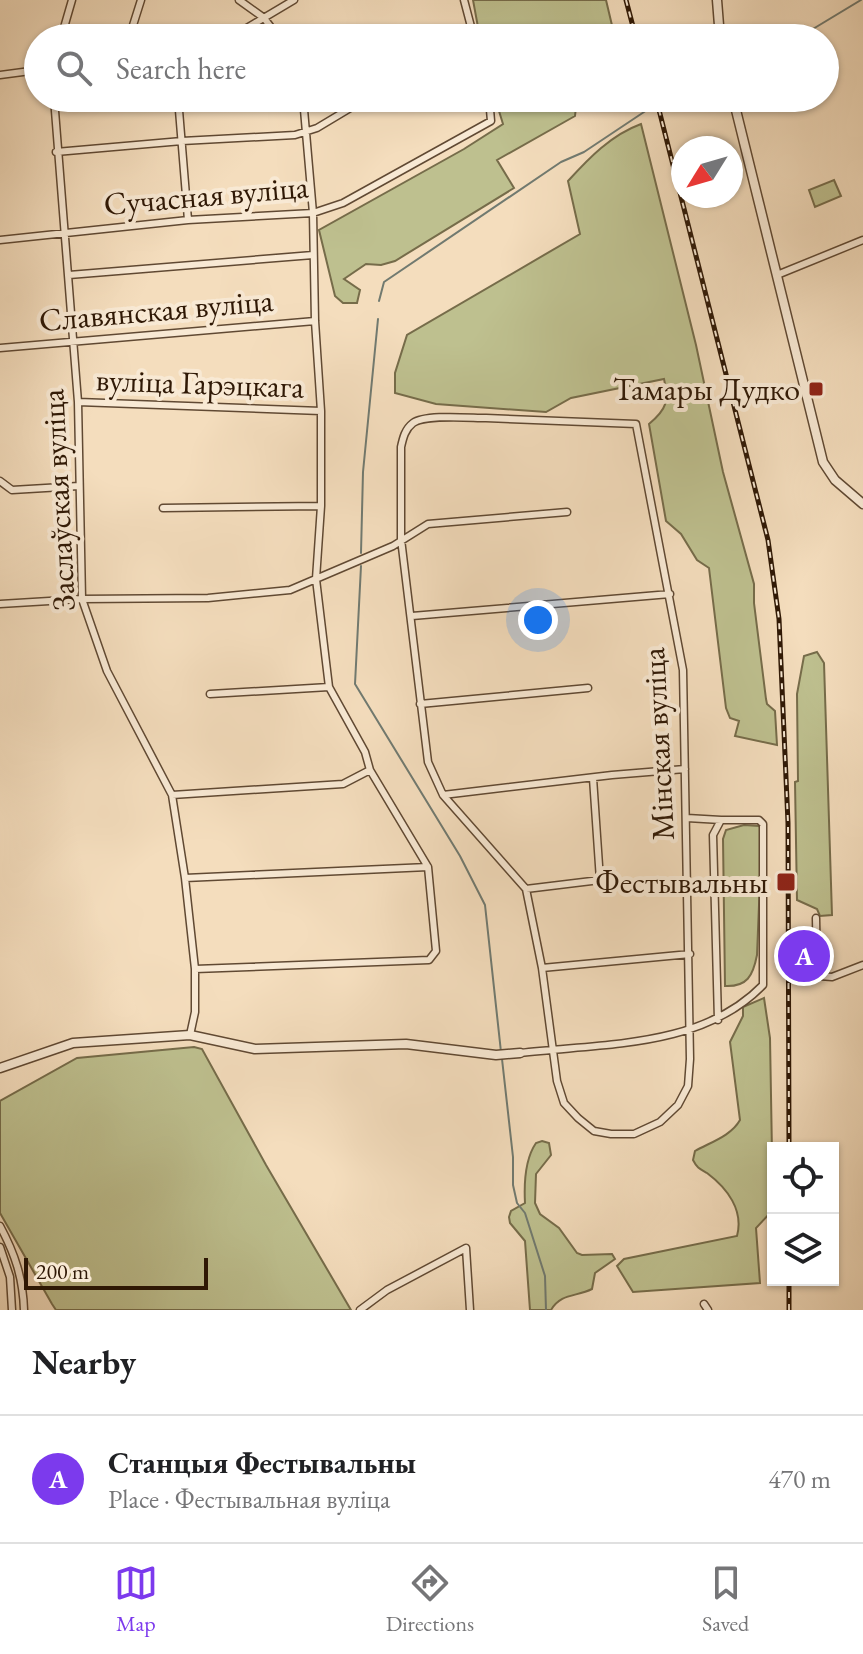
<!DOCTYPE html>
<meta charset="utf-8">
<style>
:root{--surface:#fff;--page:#f2f2f2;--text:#202124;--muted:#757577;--line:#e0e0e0;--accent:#7c3aed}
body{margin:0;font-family:"EB Garamond",serif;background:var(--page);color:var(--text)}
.controls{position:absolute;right:24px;bottom:24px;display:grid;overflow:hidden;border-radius:0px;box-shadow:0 2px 6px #0004}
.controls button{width:72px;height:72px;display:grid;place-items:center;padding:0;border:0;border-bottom:2px solid var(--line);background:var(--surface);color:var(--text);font:40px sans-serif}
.compass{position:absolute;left:671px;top:136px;width:72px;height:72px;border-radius:50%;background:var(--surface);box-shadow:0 2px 6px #0004;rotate:233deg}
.scale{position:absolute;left:24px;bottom:20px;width:184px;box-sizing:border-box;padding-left:8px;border:4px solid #2f1805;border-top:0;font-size:22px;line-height:28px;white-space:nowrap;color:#2f1805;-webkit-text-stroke:6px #f8e9d4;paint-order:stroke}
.you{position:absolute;left:538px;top:620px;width:28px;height:28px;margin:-20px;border:6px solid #fff;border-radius:50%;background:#1a73e8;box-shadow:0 0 0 12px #1a73e833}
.badge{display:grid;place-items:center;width:52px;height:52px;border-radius:50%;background:var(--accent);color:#fff;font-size:26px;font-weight:700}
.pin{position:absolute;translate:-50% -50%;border:4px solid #fff;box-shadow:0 2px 8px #0006}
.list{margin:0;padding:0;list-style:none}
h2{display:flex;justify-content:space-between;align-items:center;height:104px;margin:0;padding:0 32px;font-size:34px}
h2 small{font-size:26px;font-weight:400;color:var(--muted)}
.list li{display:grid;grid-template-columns:52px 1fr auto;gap:24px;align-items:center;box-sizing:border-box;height:128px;padding:0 32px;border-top:2px solid var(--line)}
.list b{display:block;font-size:30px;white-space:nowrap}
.list p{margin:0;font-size:26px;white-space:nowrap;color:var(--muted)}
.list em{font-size:26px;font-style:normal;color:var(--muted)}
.icon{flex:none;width:44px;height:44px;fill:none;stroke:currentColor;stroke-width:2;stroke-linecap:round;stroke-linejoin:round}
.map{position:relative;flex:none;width:863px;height:1310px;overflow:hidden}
.search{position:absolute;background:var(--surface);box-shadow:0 2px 6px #0004;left:24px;right:24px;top:24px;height:88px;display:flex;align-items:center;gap:20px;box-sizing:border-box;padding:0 28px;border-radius:44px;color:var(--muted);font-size:30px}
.sheet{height:232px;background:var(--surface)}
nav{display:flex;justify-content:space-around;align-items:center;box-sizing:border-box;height:112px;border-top:2px solid var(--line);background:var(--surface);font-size:22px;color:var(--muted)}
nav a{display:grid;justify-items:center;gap:4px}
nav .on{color:var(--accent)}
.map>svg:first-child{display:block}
</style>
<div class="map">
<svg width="863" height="1310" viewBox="0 0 863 1310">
<rect width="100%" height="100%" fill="#f4ddbd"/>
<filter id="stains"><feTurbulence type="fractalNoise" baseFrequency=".0025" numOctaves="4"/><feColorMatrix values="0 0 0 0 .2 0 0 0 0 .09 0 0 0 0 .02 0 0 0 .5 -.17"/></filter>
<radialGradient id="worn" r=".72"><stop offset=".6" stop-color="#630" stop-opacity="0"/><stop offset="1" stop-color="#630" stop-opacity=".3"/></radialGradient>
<path fill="#bec08f" stroke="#766c4a" stroke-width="2" d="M473,0H606L615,38H480Z
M495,98H571L576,107L575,116L497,160L514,188L395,261L381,265L366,264L344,279L360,290L357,303H343L335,296L319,230L464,149L503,124Z
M641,124L696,345L723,472L754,584V603L766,699L767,704L775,711L777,745L735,736L739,721L730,718L726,708L709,568L697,560L681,534L666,521L649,424C667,409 669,401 664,379L571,398L546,412L436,404L395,393V373L407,335L580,234L568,181C589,158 611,135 641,124Z
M834,180L841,196L815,207L809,190Z
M817,652L824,663L832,915L820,916L817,909L797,900L795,782L798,781L797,694L804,656Z
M744,825L759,826L762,830L757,955C753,976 747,987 725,986L723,839L726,830Z
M764,998L770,1038L773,1210L756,1228L760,1283L633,1292L617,1266L624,1259L737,1236C744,1210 727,1188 707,1173C700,1169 697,1168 693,1160L695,1151C711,1142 731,1136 740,1120L730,1042L743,1016V1007Z
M194,1047L202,1049L266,1165L351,1310H56L52,1304L0,1213V1101L77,1058Z
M542,1141L549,1143L551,1155L536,1174L535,1203L540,1214L559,1228L577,1253L582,1255L612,1254L615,1259L595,1273L592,1289C576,1297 561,1293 551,1310H530L525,1241L510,1223L509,1217L511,1211L525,1203C524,1184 525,1159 536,1143Z"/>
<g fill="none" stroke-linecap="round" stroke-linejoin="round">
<path stroke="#717a70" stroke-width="2" d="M798,38L861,0
M379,301L384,282L561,162L584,152L647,110L680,98
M361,553L363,472L378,319
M361,566L355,684L460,856L485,905L501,1052
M502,1059L513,1157V1185L517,1203L525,1213L545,1276L546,1310"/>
<g stroke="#604933" stroke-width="9">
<path id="minor" d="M239,0L264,18L279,38
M464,0L474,38
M61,38L72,0
M129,38L141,0
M230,38L294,0
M0,75L38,70
M54,98L78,402L82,599L107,671L172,795L185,878L195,969V1012L190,1035
M178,98L188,220
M56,152L182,141L295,135L317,128L367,98
M0,240L188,220L313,213L343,203L491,121L489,98
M69,275L313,255
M777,275L863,240
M0,348L315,321
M78,402L321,411
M486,418L636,424L683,670L690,1059L688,1086L678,1105L660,1122L634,1134H611L594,1131L578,1118L564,1103L557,1081L542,968L526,889L443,795L428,762L401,539V447C403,438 405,429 413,423C425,414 470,418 486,418Z
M0,481L12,490L79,486
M163,508L321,506
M0,604L82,599L208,598L290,590L393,546L428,524L567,512
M412,616L670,594
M210,694L329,687
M420,704L588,688
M172,795L343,784L370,770
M443,795L612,775L685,769
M687,818L721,820
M185,878L428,867
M526,889L600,880L593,778
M816,918L817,972L819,976L832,977L863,965
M542,968L690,954
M195,969L429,960L436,951L428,867L370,770L365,752L329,687L316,579L321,506V411L315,321L313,213L303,98
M520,1053C602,1043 701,1049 763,985V824L759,820H721L713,835L718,1020
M0,1226C15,1254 23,1278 24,1310
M0,1247L10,1277L12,1310
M704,1304L708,1310
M360,1310L387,1290L466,1248L470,1310"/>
</g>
<g stroke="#604933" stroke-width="11">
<path id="tertiary" d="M717,0L720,38
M733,98L823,462L835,480L863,504
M0,1068L73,1043L190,1035L255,1049L406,1044L496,1055L520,1053"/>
</g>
<use href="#minor" stroke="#f8e9d4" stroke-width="6"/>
<use href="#tertiary" stroke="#f8e9d4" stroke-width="8"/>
<g stroke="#2f1805" stroke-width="5">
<path id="rail" d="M626,0L636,38
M656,98L768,540L779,619L788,823L789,1148
M789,1280V1310"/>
</g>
<use href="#rail" stroke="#f8e9d4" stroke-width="2" stroke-dasharray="6" stroke-linecap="butt"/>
</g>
<g fill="#8f2418" stroke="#f8e9d4" stroke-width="3">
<rect x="808" y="381" width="16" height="16" rx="4"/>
<rect x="776" y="872" width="20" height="20" rx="4"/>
</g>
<g text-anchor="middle" stroke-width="8" stroke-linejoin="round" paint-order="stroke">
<g font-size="32" fill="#2f1805" stroke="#f8e9d4">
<text transform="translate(206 195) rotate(-5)" y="11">Сучасная вуліца</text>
<text transform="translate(156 310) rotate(-5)" y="11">Славянская вуліца</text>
<text transform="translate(200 383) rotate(2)" y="11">вуліца Гарэцкага</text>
<text transform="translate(58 500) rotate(-93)" y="11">Заслаўская вуліца</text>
<text transform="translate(658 744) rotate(-93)" y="11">Мінская вуліца</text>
</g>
<g font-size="32" fill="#2f1805" stroke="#f8e9d4" text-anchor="end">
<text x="800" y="400">Тамары Дудко</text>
<text x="768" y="893">Фестывальны</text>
</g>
</g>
<rect width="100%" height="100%" filter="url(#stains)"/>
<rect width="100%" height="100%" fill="url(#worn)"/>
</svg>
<div class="controls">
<button><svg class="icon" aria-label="locate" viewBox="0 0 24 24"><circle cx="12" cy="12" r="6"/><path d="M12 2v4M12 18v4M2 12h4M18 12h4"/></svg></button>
<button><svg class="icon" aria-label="layers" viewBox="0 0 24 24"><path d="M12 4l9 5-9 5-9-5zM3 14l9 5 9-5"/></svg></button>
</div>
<svg class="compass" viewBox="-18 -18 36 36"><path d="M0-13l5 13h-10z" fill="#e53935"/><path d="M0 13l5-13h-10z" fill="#757577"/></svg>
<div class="scale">200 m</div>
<div class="you"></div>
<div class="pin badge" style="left:804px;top:956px">A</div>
<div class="search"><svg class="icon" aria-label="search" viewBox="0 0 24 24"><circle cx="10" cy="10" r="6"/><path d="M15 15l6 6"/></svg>Search here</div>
</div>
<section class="sheet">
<h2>Nearby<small></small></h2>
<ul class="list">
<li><span class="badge">A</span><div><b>Станцыя Фестывальны</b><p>Place · Фестывальная вуліца</p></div><em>470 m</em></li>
</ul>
</section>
<nav>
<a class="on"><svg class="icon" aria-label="map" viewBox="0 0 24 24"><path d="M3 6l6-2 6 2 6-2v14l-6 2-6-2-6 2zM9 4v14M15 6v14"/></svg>Map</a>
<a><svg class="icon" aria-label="directions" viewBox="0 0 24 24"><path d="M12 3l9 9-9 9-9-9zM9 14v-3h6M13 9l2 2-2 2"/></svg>Directions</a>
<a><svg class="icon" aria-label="saved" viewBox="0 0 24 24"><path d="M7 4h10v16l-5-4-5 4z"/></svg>Saved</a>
</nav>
